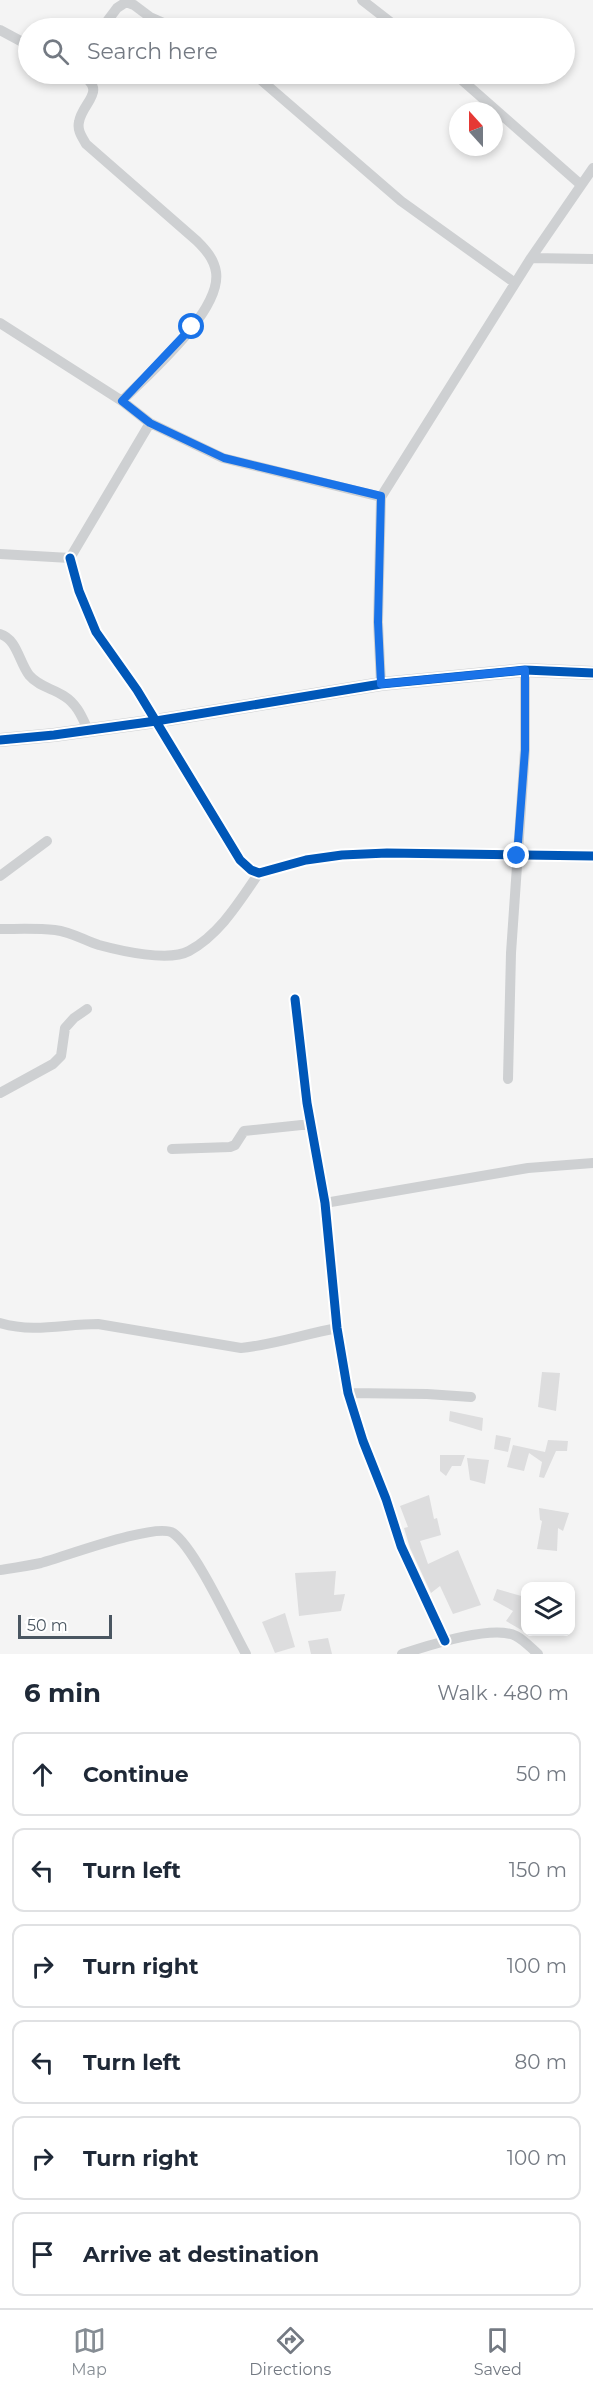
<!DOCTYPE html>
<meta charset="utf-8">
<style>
:root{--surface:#fff;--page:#f2f2f3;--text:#1f2937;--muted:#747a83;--line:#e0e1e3;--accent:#868d94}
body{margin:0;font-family:Montserrat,sans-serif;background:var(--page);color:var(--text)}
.controls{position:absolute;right:18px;bottom:18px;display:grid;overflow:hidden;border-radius:12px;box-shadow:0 3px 9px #0003}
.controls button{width:54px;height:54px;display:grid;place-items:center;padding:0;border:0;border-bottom:2px solid var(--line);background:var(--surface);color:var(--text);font:30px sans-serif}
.compass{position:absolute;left:449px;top:102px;width:54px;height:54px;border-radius:50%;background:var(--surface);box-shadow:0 3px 9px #0003;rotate:339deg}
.scale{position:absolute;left:18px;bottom:15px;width:94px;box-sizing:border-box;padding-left:6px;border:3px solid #4a5661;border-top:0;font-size:16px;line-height:21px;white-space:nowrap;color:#4a5661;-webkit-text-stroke:4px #fff;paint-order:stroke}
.stop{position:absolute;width:18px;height:18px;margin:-14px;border:4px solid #1a73e8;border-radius:50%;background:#fff}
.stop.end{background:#1a73e8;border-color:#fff;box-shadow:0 2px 6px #0008}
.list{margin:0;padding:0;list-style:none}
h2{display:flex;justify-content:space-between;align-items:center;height:78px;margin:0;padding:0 24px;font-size:26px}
h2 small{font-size:20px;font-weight:400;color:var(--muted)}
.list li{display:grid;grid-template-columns:39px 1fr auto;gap:18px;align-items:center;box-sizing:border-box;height:84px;margin:0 12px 12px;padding:0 12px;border:2px solid var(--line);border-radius:12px}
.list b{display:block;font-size:22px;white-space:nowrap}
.list em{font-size:20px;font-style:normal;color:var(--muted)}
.icon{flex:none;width:33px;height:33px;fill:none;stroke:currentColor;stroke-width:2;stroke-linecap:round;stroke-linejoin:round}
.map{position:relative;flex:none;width:593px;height:1654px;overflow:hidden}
.search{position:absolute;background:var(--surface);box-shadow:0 3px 9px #0003;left:18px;right:18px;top:18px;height:66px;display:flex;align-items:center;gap:15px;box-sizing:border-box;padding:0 21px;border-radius:33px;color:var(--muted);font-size:22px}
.sheet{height:654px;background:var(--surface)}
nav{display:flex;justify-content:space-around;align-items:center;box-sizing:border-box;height:84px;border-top:2px solid var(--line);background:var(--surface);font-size:16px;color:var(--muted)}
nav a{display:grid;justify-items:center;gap:3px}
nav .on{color:var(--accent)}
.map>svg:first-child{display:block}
</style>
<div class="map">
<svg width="593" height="1654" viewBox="0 0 593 1654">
<rect width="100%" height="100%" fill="#f4f4f4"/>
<path fill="#ddddde" d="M542,1372L560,1373L556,1411L538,1407Z
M450,1411L483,1418L482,1431L449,1421Z
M496,1435L511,1438L508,1452L494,1449Z
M548,1440L568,1441L567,1451H556L544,1478L539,1477L542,1462L529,1453L524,1471L507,1467L513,1445L545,1452Z
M440,1455H465L461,1466H452L446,1476L440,1471Z
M467,1458L489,1460L485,1484L470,1480Z
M429,1495L434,1519L437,1518L441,1535L420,1541L428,1564L458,1550L481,1605L453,1614L440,1586L431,1593L410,1548L404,1528L408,1527L400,1506Z
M539,1508L569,1513L563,1531L558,1528L557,1551L537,1549L542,1521L540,1520Z
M336,1571L334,1595L345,1594L341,1611L299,1616L295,1573Z
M497,1589L525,1597V1632L506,1621L513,1611L493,1600Z
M285,1613L295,1647L275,1653L262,1622Z
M328,1638L332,1654H311L308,1641Z"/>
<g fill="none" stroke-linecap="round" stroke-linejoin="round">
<path stroke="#ced0d2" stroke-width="10" d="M362,0L398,28
M102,28L117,8L126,2L134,5L150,17L175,28
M0,30L28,45
M80,74C109,91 82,102 79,122C77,130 82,137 86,144L197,241C206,250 214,259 216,272C222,311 148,374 122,401
M254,74L401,201L515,283
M455,74L580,184
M531,258L593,259
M0,323L122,401L150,423L223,458L381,497
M0,554L70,558L150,423
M70,558L79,591L96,632L137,690L240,860L251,870L259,873L306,860L342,855L387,853L593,856
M0,634C17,639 19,662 29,675C39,687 52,688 64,696C77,704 82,717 88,730
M381,684L378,622L381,497L531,258L593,168
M0,876L47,841
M0,929C18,929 37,928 55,930C71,932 84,940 99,945C121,951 169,962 189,951C220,934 239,902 259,873
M295,999L307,1103L325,1203L337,1328L348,1393L363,1441L386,1499L401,1546L445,1641
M508,1079L511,953L525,750V670
M0,1093L53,1064L61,1056L65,1028L74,1018L87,1009
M172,1149L230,1147L235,1145L244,1131L311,1124
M325,1203L528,1168L593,1163
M0,1323C35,1333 63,1324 98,1324L241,1348C273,1345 305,1334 337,1328
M348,1393L427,1394L471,1397
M0,1570C13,1568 27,1566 41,1563C64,1557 156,1522 173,1533C195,1548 231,1627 246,1654
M402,1654C427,1646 493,1624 516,1636C524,1640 531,1648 538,1654"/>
<path stroke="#ced0d2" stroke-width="14" d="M0,740L54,735L156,721L381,684L525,670L593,673"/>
<g stroke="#fff" stroke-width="13">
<path id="cycleway" d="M70,558L79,591L96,632L137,690L240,860L251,870L259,873L306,860L342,855L387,853L593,856
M0,740L54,735L156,721L381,684L525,670L593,673
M295,999L307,1103L325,1203L337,1328L348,1393L363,1441L386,1499L401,1546L445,1641"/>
</g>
<use href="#cycleway" stroke="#0057b8" stroke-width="9"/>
</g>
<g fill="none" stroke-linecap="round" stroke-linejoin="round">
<path stroke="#1a73e8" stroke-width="8" d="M192,327L122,401L150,423L224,458L381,496L378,622L381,684L525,670V750L517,856"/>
</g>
</svg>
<div class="controls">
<button><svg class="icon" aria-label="layers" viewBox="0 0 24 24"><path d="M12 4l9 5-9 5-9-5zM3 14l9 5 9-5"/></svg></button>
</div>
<svg class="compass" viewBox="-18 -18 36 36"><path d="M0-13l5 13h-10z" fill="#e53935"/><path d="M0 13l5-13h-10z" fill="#747a83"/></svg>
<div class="scale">50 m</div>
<div class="stop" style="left:192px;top:327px"></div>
<div class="stop end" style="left:517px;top:856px"></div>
<div class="search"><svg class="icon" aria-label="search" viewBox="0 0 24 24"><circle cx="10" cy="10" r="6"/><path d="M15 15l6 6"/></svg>Search here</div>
</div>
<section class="sheet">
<h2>6 min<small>Walk · 480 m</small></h2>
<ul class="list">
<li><svg class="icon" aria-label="ahead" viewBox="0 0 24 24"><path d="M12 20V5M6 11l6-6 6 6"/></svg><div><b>Continue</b></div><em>50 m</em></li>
<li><svg class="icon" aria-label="left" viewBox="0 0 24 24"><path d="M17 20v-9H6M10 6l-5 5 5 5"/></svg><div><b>Turn left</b></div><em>150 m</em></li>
<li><svg class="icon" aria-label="right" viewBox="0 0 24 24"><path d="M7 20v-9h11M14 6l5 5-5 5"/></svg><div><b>Turn right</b></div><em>100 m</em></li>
<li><svg class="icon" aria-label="left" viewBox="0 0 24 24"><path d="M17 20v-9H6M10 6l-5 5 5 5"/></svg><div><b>Turn left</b></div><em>80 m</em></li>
<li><svg class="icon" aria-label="right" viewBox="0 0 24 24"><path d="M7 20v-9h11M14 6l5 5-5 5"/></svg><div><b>Turn right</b></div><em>100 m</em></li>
<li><svg class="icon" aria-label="arrive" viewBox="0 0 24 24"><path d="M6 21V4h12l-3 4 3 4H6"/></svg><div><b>Arrive at destination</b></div></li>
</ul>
</section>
<nav>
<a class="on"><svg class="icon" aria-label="map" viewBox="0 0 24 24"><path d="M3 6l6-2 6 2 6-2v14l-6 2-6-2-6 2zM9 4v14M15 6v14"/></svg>Map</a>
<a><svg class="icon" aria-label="directions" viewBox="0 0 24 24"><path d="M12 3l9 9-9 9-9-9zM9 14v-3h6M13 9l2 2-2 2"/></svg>Directions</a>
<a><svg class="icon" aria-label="saved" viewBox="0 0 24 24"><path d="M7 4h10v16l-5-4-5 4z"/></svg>Saved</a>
</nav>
